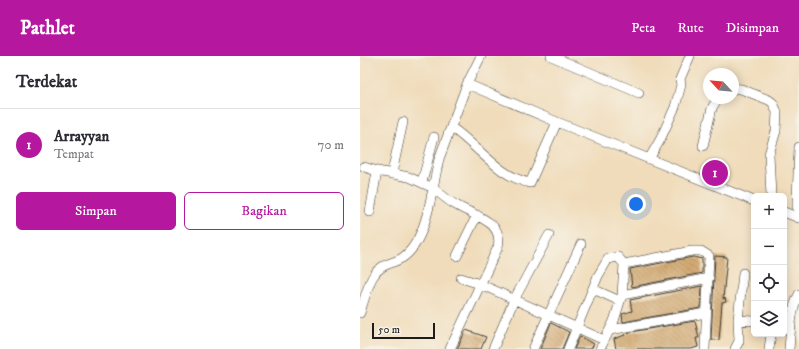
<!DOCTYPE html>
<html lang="id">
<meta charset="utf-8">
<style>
:root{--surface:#fff;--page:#f2f2f3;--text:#2b2b33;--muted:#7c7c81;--line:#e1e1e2;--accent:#b5179e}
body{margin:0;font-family:"IM FELL DW Pica",serif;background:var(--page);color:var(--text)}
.controls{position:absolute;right:12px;bottom:12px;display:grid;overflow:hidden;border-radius:6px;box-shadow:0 2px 10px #0003}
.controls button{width:36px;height:36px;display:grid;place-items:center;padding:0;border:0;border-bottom:1px solid var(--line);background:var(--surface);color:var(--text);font:20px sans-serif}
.compass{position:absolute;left:343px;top:12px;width:36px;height:36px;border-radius:50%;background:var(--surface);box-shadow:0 2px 10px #0003;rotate:296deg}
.scale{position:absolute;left:12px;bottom:10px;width:63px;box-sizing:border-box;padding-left:4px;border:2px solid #1c1c1c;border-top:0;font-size:11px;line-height:14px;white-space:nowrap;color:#1c1c1c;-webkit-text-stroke:3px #f7f3e8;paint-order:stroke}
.you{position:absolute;left:276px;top:148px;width:14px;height:14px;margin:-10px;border:3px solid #fff;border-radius:50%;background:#1a73e8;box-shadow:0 0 0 6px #1a73e833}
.badge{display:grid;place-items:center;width:26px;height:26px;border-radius:50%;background:var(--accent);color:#fff;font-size:13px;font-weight:700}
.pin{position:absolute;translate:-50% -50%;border:2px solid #fff;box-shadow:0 1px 4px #0006}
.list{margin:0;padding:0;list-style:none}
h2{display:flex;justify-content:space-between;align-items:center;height:52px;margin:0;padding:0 16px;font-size:17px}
h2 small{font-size:13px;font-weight:400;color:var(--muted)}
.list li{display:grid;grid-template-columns:26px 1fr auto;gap:12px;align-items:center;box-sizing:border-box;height:72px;padding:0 16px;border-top:1px solid var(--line)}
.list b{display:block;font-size:15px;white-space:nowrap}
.list p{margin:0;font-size:13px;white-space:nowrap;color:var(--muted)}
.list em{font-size:13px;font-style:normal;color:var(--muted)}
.actions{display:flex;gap:8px;padding:12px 16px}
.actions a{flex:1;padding:9px 0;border:1px solid var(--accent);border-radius:6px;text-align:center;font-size:14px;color:var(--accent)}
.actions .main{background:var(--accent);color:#fff}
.icon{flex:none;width:22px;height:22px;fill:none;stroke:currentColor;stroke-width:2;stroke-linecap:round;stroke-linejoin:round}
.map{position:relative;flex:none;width:439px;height:293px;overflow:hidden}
header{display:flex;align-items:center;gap:24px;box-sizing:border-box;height:56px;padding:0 20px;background:var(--accent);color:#fff}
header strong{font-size:19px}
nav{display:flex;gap:22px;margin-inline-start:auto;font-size:14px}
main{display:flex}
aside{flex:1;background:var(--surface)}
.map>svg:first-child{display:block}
</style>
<header>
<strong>Pathlet</strong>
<nav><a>Peta</a><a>Rute</a><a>Disimpan</a></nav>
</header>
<main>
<aside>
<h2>Terdekat<small></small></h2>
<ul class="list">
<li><span class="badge">1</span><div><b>Arrayyan</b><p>Tempat</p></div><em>70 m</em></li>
</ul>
<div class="actions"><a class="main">Simpan</a><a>Bagikan</a></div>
</aside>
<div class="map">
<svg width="439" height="293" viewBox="0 0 439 293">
<defs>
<pattern id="building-back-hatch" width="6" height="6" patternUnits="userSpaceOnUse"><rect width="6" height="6" fill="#d3aa73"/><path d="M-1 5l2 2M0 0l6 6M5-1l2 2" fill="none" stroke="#aa8a5e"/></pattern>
</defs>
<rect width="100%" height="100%" fill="#f7f3e8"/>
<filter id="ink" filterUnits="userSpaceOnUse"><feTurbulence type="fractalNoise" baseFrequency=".025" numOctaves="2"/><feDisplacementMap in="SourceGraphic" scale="8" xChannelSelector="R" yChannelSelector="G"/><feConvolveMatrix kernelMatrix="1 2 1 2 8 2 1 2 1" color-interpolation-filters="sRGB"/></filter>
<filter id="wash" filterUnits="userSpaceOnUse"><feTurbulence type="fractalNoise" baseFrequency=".012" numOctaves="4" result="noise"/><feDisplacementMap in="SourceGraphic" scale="16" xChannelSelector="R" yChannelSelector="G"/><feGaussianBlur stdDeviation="0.9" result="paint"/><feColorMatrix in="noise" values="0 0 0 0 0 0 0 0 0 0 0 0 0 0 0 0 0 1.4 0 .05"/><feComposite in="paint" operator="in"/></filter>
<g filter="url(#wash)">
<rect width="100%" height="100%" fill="#f0dcba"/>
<g id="blocks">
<path fill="url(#building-back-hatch)" d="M355,200L367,201L363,243L365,242L366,246L362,247L359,284L351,283Z
M333,201L342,203V217L272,231L270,213Z
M342,230L341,252L263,266L262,258L272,255L270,244Z
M335,265L339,282H336L338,291L331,293H256L254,283L265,279V277Z
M191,267L209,276L202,293H180Z
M106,274L126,281L121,293H97Z
M220,280L234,288L231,293H214Z"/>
</g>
</g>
<g filter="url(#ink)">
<use href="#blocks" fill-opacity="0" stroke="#3c3934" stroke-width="1"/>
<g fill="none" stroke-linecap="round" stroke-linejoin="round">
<g stroke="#3c3934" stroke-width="10">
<path id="minor" d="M121,0L107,28L197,66L394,145
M191,0L279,37
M373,32L381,33L409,44L413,47L417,56L416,75L409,98L411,140
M92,72C117,89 139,121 170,127L197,66
M343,90L352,52L358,42
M439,91L437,145V151L439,153
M289,103L300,84L315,51L321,29L320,23L330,0
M4,111L17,115
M32,117L43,66
M62,126L74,81
M424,156L439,162
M97,200L117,159
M264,208L332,195H341L349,200L345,293
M383,217L378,264L394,265
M101,222L120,228L244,284
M233,233L260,245
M262,239L349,222
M0,257C3,247 9,225 14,219C22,207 32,208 42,202C62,189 69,153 73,132L49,121L17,115L10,156
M250,274L346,257
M90,293L138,191C144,165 114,160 96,149C88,145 81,138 73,132L79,103L107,28
M133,293L154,244L189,179
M173,293L221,188
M208,293L238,220L248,203L258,201L264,208L262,239L254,265L240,293
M375,293L379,285L378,264
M409,293L411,278
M429,293C431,273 430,256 439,238"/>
</g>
<use href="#minor" stroke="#fff" stroke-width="9"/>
</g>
</g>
</svg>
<div class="controls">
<button>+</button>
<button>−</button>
<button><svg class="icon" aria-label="locate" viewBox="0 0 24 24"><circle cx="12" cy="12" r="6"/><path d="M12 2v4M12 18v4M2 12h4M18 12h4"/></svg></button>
<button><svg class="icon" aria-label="layers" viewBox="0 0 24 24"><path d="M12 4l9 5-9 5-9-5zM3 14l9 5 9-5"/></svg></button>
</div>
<svg class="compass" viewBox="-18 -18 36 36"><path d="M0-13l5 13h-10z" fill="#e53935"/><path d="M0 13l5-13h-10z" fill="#7c7c81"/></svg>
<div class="scale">50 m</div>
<div class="you"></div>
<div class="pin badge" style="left:355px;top:117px">1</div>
</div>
</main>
